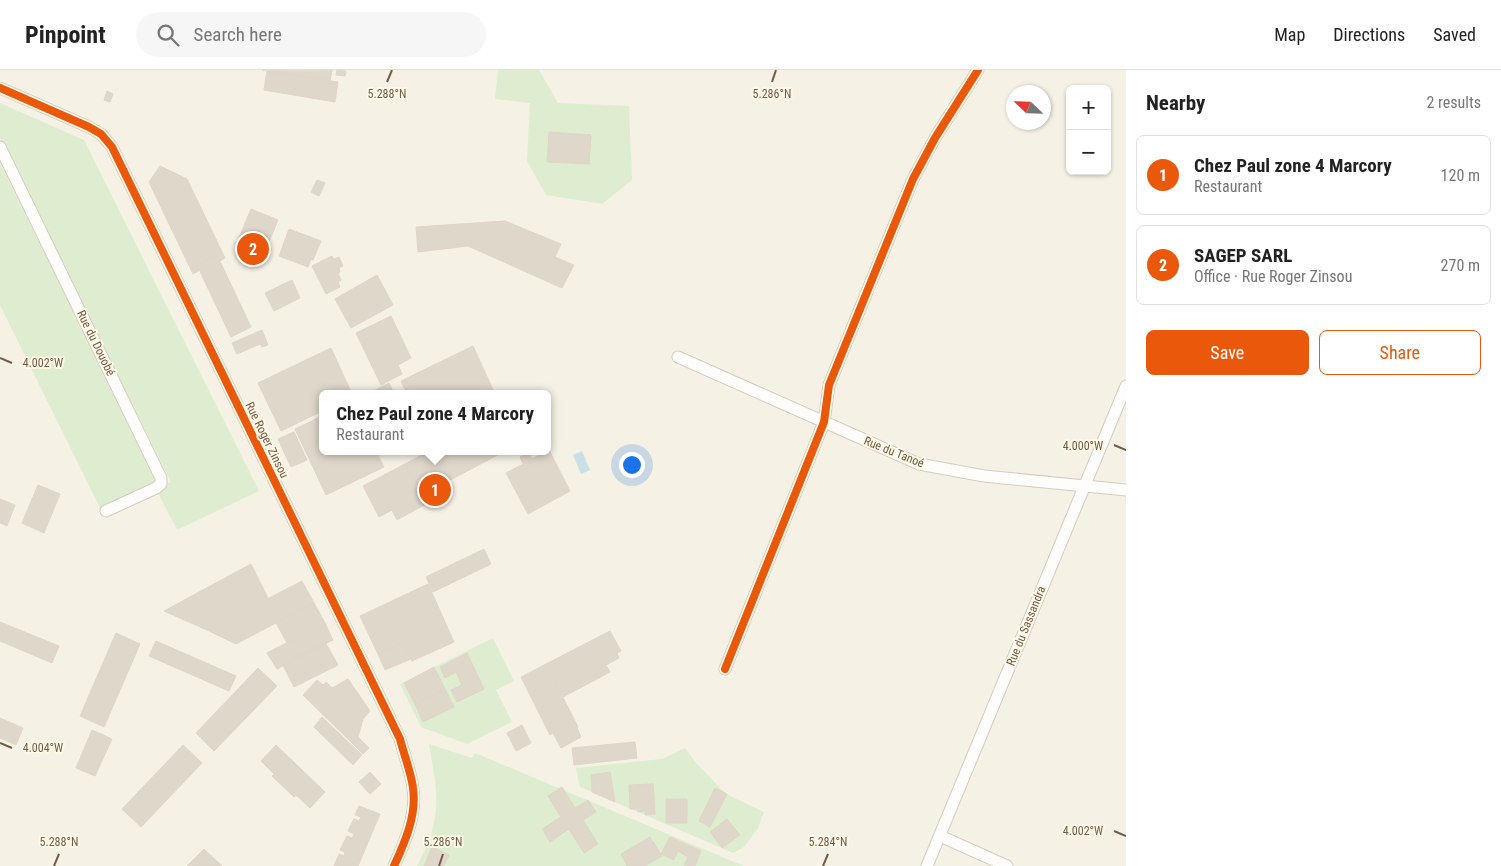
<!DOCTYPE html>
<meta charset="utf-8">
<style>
:root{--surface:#fff;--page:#f6f6f6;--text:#222;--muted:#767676;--line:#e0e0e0;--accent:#ea580c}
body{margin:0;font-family:"Roboto Condensed",sans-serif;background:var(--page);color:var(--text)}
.controls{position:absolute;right:15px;top:15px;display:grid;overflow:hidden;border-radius:8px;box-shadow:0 1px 4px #0004}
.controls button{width:45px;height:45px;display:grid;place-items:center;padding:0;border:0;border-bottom:1px solid var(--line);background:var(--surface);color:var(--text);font:25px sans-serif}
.compass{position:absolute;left:1006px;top:15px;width:45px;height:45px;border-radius:50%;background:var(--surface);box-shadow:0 1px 4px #0004;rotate:293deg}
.you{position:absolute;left:631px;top:394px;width:18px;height:18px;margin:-12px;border:4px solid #fff;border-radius:50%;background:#1a73e8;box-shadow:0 0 0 8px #1a73e833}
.badge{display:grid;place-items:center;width:32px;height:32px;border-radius:50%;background:var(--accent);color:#fff;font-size:16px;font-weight:700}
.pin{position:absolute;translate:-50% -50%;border:2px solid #fff;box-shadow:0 1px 5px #0006}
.popup{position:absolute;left:319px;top:320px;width:232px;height:65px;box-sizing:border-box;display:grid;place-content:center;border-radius:8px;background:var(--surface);filter:drop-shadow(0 1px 4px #0005);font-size:16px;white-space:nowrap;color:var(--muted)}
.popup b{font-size:19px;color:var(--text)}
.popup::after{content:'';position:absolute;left:50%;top:100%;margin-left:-10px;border:10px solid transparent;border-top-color:var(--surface)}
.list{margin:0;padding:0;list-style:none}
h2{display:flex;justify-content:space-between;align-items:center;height:65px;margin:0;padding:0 20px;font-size:21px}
h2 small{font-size:16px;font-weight:400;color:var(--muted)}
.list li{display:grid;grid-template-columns:32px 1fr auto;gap:15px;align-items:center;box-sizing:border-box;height:80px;margin:0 10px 10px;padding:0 10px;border:1px solid var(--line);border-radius:8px}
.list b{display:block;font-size:19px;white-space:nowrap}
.list p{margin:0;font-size:16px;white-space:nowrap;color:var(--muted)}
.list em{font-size:16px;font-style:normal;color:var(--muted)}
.actions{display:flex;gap:10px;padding:15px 20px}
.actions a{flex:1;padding:11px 0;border:1px solid var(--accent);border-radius:8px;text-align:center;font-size:18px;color:var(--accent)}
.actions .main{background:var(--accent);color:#fff}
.icon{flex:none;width:28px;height:28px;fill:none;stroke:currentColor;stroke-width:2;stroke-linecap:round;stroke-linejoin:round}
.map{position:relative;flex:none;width:1126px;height:796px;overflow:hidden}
header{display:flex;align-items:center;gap:30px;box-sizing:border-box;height:70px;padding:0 25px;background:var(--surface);border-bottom:1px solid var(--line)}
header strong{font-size:24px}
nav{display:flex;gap:28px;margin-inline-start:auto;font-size:18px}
.search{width:350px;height:45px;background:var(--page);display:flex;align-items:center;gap:12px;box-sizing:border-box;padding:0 18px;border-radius:28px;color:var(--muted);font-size:19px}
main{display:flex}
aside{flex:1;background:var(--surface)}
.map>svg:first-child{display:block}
</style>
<header>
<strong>Pinpoint</strong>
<div class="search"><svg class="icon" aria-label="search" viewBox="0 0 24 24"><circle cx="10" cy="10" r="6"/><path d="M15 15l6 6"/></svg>Search here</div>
<nav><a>Map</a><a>Directions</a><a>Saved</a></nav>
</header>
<main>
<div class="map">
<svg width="1126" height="796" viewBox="0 0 1126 796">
<rect width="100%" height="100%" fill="#f6f1e5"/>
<path fill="#deedd0" d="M498,0H539L558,33L629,36L632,110L602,134L546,125L527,91L530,33L495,29Z
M0,33L84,70L259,421L177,460L156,419L171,412L0,68Z
M0,93L157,412L101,440L0,235Z
M493,568L514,611L496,620L512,652L467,674L421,657L400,614Z
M429,674L472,688L475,683L744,796H417C424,782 431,768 434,752C440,727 433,700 429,674Z
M685,678L697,694L726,724L764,742L758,758L744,777L733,783L580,717L576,698L662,689Z"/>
<path fill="#c8e0e6" d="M582,381L590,400L581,404L573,385Z"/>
<path fill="#e0d7cb" stroke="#dfd5c8" d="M262,0H332L330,11Z
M337,0L346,1L345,6L336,5Z
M267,1L338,12L335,32L264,20Z
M107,21L113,24L110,32L104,30Z
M549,62L591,65L589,94L547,92Z
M160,96L187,109L225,188L220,191L217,185L197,195L200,200L193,204L149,112Z
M317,110L325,113L319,126L311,122Z
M251,139L278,150L264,184L237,173Z
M505,151L561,174L555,187L574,195L562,218L468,176L418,182L416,157Z
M289,159L321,171L313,190L311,189L308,197L279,186Z
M217,185L251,257L231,267L197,195Z
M332,186L334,189L339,187L343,196L339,198L340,202L338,203L341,210L338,212L340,217L326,224L312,196Z
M377,205L393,235L351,258L335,229Z
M292,210L300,228L274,241L265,223Z
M391,246L411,288L398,295L402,304L381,315L356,263Z
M262,260L268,275L262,277L260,274L237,284L232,273Z
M473,276L495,324H407L401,311Z
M331,278L352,324H322V341L281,361L258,313Z
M389,313L394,324H368Z
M322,346V381H340L312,395L295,359Z
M294,362L307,390L291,397L278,369Z
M549,380L570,421L528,444L506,403L523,394L520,387L529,383L532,389Z
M340,381H376L384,397L326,425L312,395Z
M429,381H505L422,425L405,394Z
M405,394L426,434L397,450L392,440L379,447L363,416Z
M38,415L60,424L44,463L22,453Z
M0,429L15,435L7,456L0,453Z
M484,479L491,494L433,522L426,507Z
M251,494L268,528L207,560L164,541Z
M302,511L314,533L236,574L207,560Z
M428,514L454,572L412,591L403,572L378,584L360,546Z
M314,533L325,553L287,573L276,553Z
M0,552L59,576L52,593L0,571Z
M325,553L333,570L277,599L267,583Z
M610,561L621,581L617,583L619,588L606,595L610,602L563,627L546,594Z
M116,563L140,574L104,657L80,646Z
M156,571L236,606L229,621L149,586Z
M325,572L338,595L294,617L283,595Z
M403,572L411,589L385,600L378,584Z
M467,583L484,619L457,632L451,620L462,615L456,602L445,608L440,597Z
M546,594L578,657L577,658L581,667L561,678L553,663L550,665L521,607Z
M434,597L445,619L415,634L404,613Z
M258,598L277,616L214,681L196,663Z
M348,609L370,641L363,649L358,667L352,673L303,625L317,610L323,615L326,612L332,618Z
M445,619L454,637L423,652L415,634Z
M322,647L362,685L353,695L314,657Z
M0,648L23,658L16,675L0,668Z
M522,655L531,673L516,681L507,663Z
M92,660L112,669L95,706L76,698Z
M358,667L369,678L363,684L352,673Z
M635,672L637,688L574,695L572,678Z
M183,675L202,693L141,757L122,739Z
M276,675L325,722L310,738L296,725L294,727L272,706L274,704L261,691Z
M370,702L381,714L370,724L359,712Z
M610,702L615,732L592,722L591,705Z
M653,714L655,744L645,745V741L638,742L637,739H630L629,715Z
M562,717L575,738L588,730L596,742L583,750L598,774L584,783L569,759L550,772L542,759L561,747L548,726Z
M715,718L727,724L710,757L699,751Z
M666,729H687V753H666Z
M359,736L380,744L358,796H334L339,784L344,786L345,782L340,780L347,766L352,768L354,764L348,761L354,749L359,751L361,747L355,745Z
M727,749L740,765L722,778L710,762Z
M650,767L662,786L645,796H627L621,784Z
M670,767L701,781L695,796L684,795L688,787L678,781L674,790L661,784Z
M432,777L449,785L444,796H424Z
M204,779L222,796H187Z"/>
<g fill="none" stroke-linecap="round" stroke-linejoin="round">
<g stroke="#d5ccc1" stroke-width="13">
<path id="minor" d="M0,18L89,57L101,64L112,77L400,669C404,685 411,702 413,718C417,745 405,772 394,796
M0,77L161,408V414L156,418L106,441
M678,287L919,394L984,406L1126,420
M725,599L824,352L829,315L913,109L935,68L978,0
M940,766L1007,796
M927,796L1126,316"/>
</g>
<use href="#minor" stroke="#fefdfb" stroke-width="11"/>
<g stroke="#fff8e6" stroke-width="11">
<path id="cycleway" d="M0,18L89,57L101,64L112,77L400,669C404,685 411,702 413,718C417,745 405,772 394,796
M725,599L824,352L829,315L913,109L935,68L978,0"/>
</g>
<use href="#cycleway" stroke="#e8590c" stroke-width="8"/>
</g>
<path fill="none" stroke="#735b47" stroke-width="2" d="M387,12L392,0M772,12L776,0M0,288L12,293M1114,375L1126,380M0,673L12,678M1114,761L1126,766M54,796L59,784M439,796L443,784M823,796L828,784"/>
<g text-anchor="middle" stroke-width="4" stroke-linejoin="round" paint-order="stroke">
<g font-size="12" fill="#735b47" stroke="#fff8e6">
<text transform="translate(96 273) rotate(64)" y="4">Rue du Douobé</text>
<text transform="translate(267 370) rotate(64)" y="4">Rue Roger Zinsou</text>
<text transform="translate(894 382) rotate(22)" y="4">Rue du Tanoé</text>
<text transform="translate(1026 556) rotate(-68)" y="4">Rue du Sassandra</text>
</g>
</g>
<g font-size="12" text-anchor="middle" fill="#735b47" stroke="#fff8e6" stroke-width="4" stroke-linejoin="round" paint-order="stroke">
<text x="387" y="28">5.288°N</text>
<text x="772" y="28">5.286°N</text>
<text x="43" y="297">4.002°W</text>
<text x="1083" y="380">4.000°W</text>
<text x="43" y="682">4.004°W</text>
<text x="1083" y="765">4.002°W</text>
<text x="59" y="776">5.288°N</text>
<text x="443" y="776">5.286°N</text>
<text x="828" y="776">5.284°N</text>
</g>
</svg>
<div class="controls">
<button>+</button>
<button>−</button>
</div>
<svg class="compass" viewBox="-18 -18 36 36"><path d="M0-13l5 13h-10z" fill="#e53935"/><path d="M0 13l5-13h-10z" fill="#767676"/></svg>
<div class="you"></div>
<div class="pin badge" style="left:435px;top:420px">1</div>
<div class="popup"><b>Chez Paul zone 4 Marcory</b>Restaurant</div>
<div class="pin badge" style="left:253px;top:179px">2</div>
</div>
<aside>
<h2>Nearby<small>2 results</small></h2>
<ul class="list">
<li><span class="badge">1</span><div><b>Chez Paul zone 4 Marcory</b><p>Restaurant</p></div><em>120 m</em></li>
<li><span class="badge">2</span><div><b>SAGEP SARL</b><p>Office · Rue Roger Zinsou</p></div><em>270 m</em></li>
</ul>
<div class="actions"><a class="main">Save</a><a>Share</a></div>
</aside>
</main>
